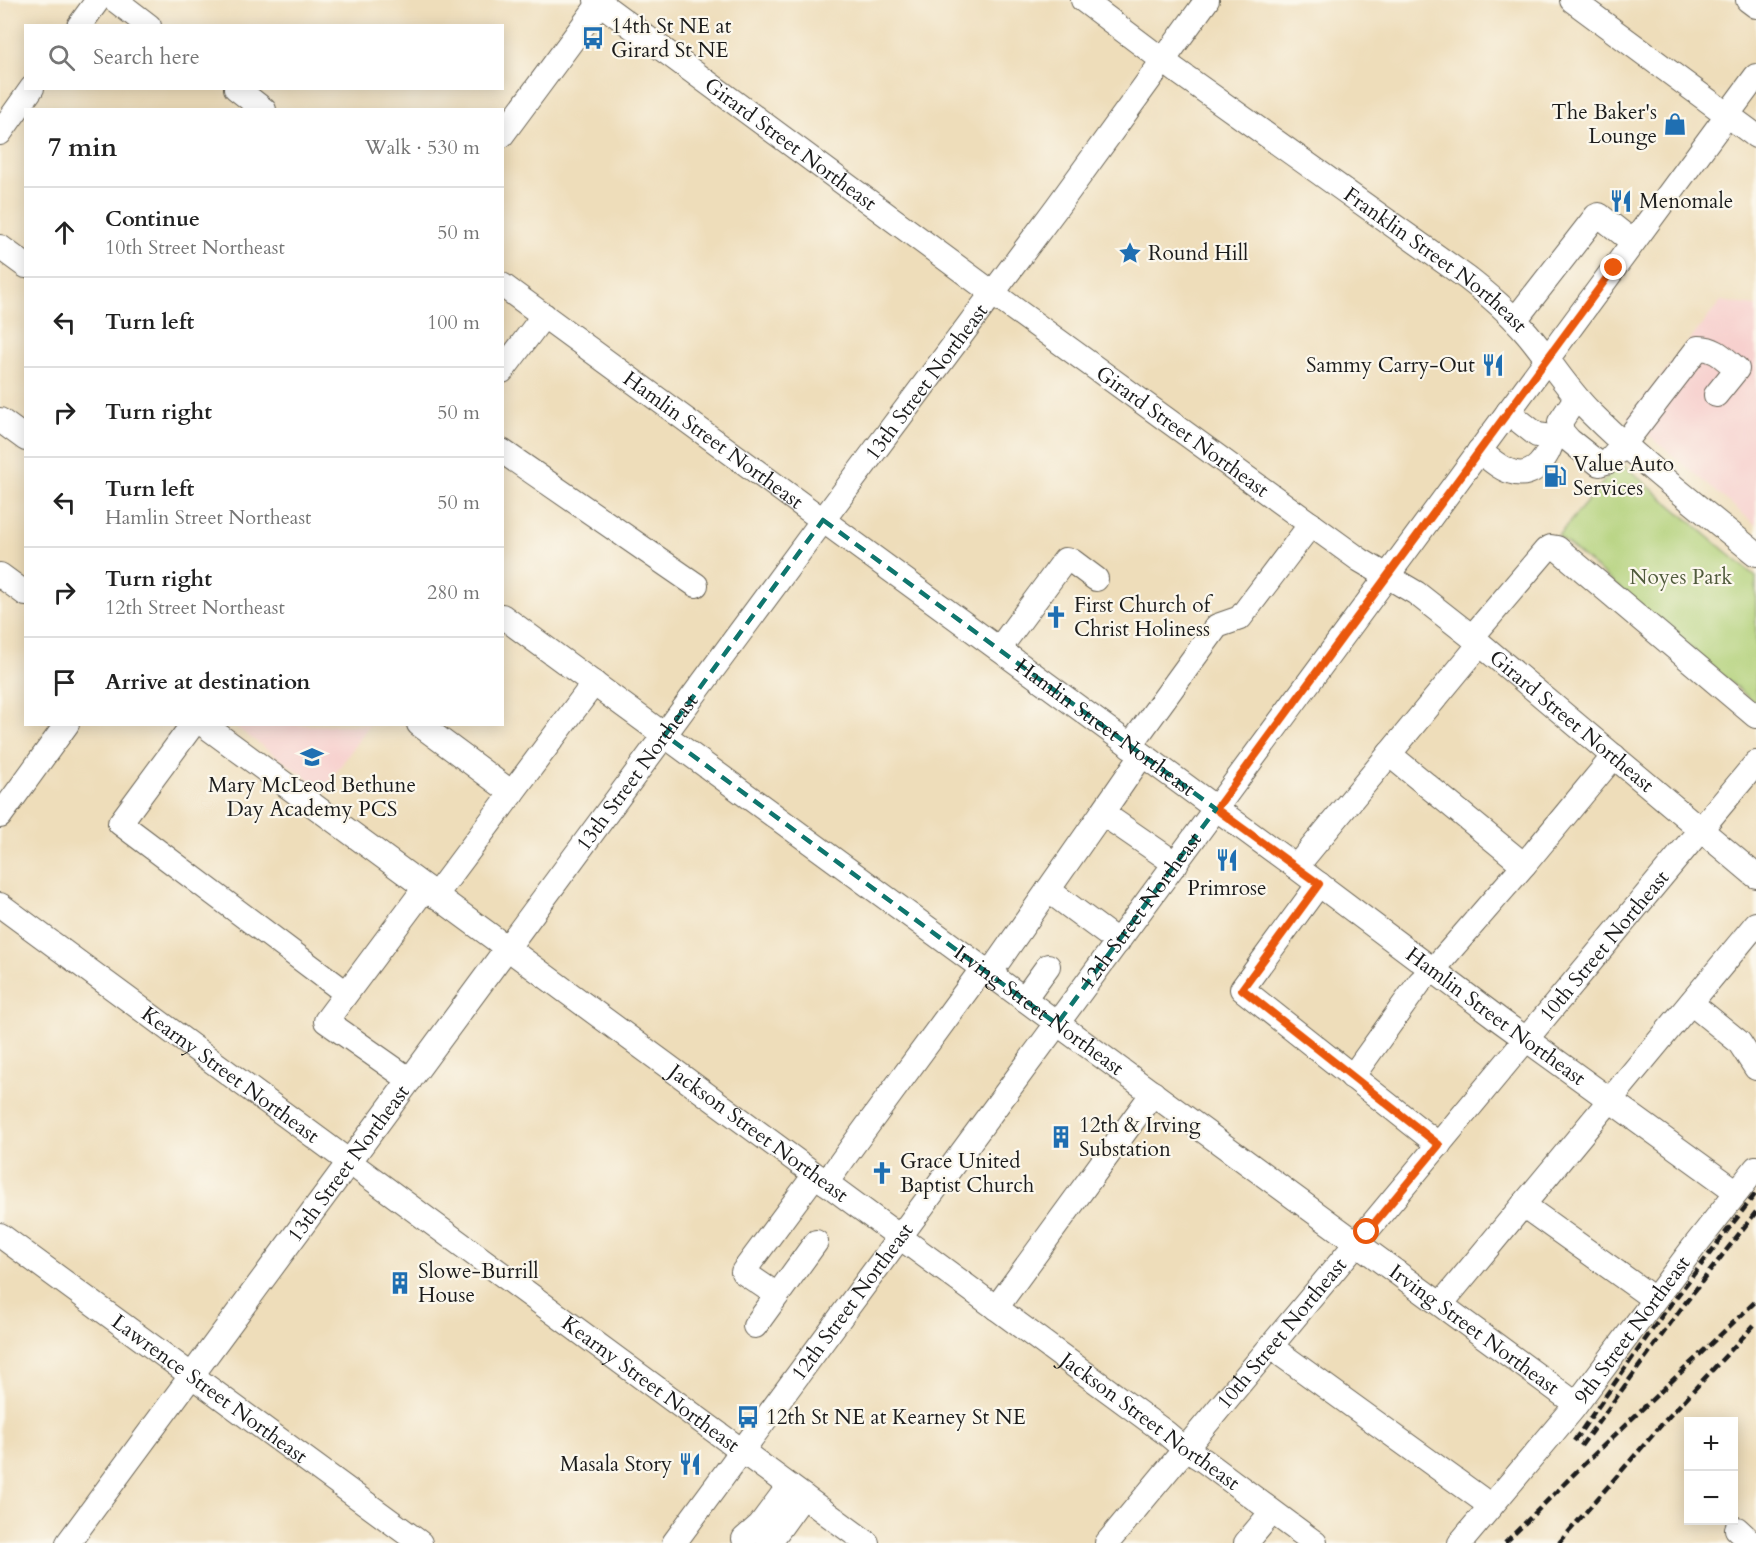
<!DOCTYPE html>
<meta charset="utf-8">
<style>
:root{--surface:#fff;--page:#f6f6f6;--text:#222;--muted:#767676;--line:#e0e0e0}
body{margin:0;font-family:Cardo,serif;background:var(--page);color:var(--text)}
.controls{position:absolute;right:18px;bottom:18px;display:grid;overflow:hidden;border-radius:0px;box-shadow:0 3px 15px #0003}
.controls button{width:54px;height:54px;display:grid;place-items:center;padding:0;border:0;border-bottom:2px solid var(--line);background:var(--surface);color:var(--text);font:30px sans-serif}
.stop{position:absolute;width:18px;height:18px;margin:-14px;border:4px solid #ea580c;border-radius:50%;background:#fff}
.stop.end{background:#ea580c;border-color:#fff;box-shadow:0 2px 6px #0008}
.list{margin:0;padding:0;list-style:none}
h2{display:flex;justify-content:space-between;align-items:center;height:78px;margin:0;padding:0 24px;font-size:26px}
h2 small{font-size:20px;font-weight:400;color:var(--muted)}
.list li{display:grid;grid-template-columns:39px 1fr auto;gap:18px;align-items:center;box-sizing:border-box;height:90px;padding:0 24px;border-top:2px solid var(--line)}
.list b{display:block;font-size:22px;white-space:nowrap}
.list p{margin:0;font-size:20px;white-space:nowrap;color:var(--muted)}
.list em{font-size:20px;font-style:normal;color:var(--muted)}
.icon{flex:none;width:33px;height:33px;fill:none;stroke:currentColor;stroke-width:2;stroke-linecap:round;stroke-linejoin:round}
.map{position:relative;flex:none;width:1756px;height:1543px;overflow:hidden}
.search{position:absolute;background:var(--surface);box-shadow:0 3px 15px #0003;left:24px;top:24px;width:480px;height:66px;display:flex;align-items:center;gap:15px;box-sizing:border-box;padding:0 21px;border-radius:0px;color:var(--muted);font-size:22px}
.panel{position:absolute;background:var(--surface);box-shadow:0 3px 15px #0003;left:24px;top:108px;width:480px;height:618px;border-radius:0px}
.map>svg:first-child{display:block}
</style>
<div class="map">
<svg width="1756" height="1543" viewBox="0 0 1756 1543">
<rect width="100%" height="100%" fill="#fbf7ec"/>
<filter id="ink" filterUnits="userSpaceOnUse"><feTurbulence type="fractalNoise" baseFrequency=".0167" numOctaves="2"/><feDisplacementMap in="SourceGraphic" scale="12" xChannelSelector="R" yChannelSelector="G"/><feConvolveMatrix kernelMatrix="1 2 1 2 8 2 1 2 1" color-interpolation-filters="sRGB"/></filter>
<filter id="wash" filterUnits="userSpaceOnUse"><feTurbulence type="fractalNoise" baseFrequency=".008" numOctaves="4" result="noise"/><feDisplacementMap in="SourceGraphic" scale="24" xChannelSelector="R" yChannelSelector="G"/><feGaussianBlur stdDeviation="1.35" result="paint"/><feColorMatrix in="noise" values="0 0 0 0 0 0 0 0 0 0 0 0 0 0 0 0 0 1.4 0 .05"/><feComposite in="paint" operator="in"/></filter>
<g filter="url(#wash)">
<rect width="100%" height="100%" fill="#eeddba"/>
<path fill="#f7d0ce" d="M1721,301L1756,306V525L1628,418Z
M233,725H369L324,790Z"/>
<path fill="#b1d078" stroke="#66764a" stroke-width="1.5" d="M1620,462L1756,577V704L1558,536Z"/>
</g>
<g filter="url(#ink)">
<g fill="none" stroke-linecap="round" stroke-linejoin="round">
<g stroke="#666053" stroke-width="26">
<g id="minor">
<path d="M115,0L149,26"/>
<path id="s1" d="M596,0L1010,306L1360,560L1416,593L1472,637L1756,876"/>
<path id="s2" d="M1083,0L1177,71L1467,278C1489,295 1509,312 1527,333C1549,359 1566,388 1590,412C1641,463 1700,508 1756,554"/>
<path d="M1572,0L1756,136"/>
<path d="M1748,0L1756,6"/>
<path d="M79,26L98,0"/>
<path d="M236,88L264,110"/>
<path d="M0,133L32,88"/>
<path d="M502,135L602,0"/>
<path d="M0,247L26,266"/>
<path id="s3" d="M502,285L1296,867L1501,1021L1737,1192"/>
<path d="M1515,320L1596,216L1599,215L1633,242"/>
<path d="M502,371L544,315"/>
<path d="M1576,398L1560,422L1562,432L1569,440L1599,464L1609,461L1624,444L1698,348C1715,347 1725,359 1737,369L1716,395"/>
<path d="M1508,412L1537,435L1553,437L1561,428"/>
<path d="M0,420L26,439"/>
<path d="M502,451L696,585"/>
<path d="M1479,451C1489,458 1500,469 1512,472C1534,480 1549,456 1553,437"/>
<path d="M0,575L26,594"/>
<path id="s4" d="M502,616L1576,1404"/>
<path d="M1472,637L1546,550L1551,547L1557,548L1756,716"/>
<path d="M999,649L1065,560L1072,561L1096,579"/>
<path d="M193,724L120,823L346,993"/>
<path id="s5" d="M203,724L1166,1433L1185,1449L1203,1460L1315,1543"/>
<path d="M419,724L512,793"/>
<path d="M1130,746L1217,626L1240,618L1311,524"/>
<path d="M1389,754L1524,865"/>
<path d="M1102,813L1142,755"/>
<path d="M0,816L67,724"/>
<path d="M1296,867L1480,644"/>
<path d="M1319,884L1242,989L1439,1145"/>
<path d="M1048,890L1118,942"/>
<path d="M435,896L594,683"/>
<path id="s6" d="M0,905L867,1543"/>
<path d="M990,973L1102,813L1176,864"/>
<path d="M1024,999L1048,966"/>
<path d="M1691,1003L1739,1042L1756,1068"/>
<path d="M1352,1077L1420,982L1433,970L1524,865L1614,756"/>
<path d="M410,1080L326,1021L425,888"/>
<path d="M826,1183L854,1144L983,968"/>
<path d="M1523,1205L1654,1299"/>
<path id="s7" d="M0,1235L420,1543"/>
<path d="M777,1295L743,1272L815,1175"/>
<path d="M1441,1304L1756,924"/>
<path d="M996,1308L1153,1093"/>
<path d="M755,1326L816,1242"/>
<path d="M1271,1347L1491,1506"/>
<path d="M1737,1529L1752,1543"/>
<path d="M744,1539L760,1525L789,1486"/>
<path id="s8" d="M68,1543L823,520L1057,207L1207,0"/>
<path id="s9" d="M674,1543L1756,76"/>
<path d="M769,1543L803,1496"/>
<path id="s10" d="M1107,1543L1756,763"/>
<path d="M1246,1543L1272,1512"/>
<path id="s11" d="M1460,1543L1572,1410L1693,1248L1756,1168"/>
</g>
</g>
<use href="#minor" stroke="#fff" stroke-width="24"/>
<path stroke="#1c1c1c" stroke-width="4.5" stroke-dasharray="9 4.5" stroke-linecap="butt" d="M1574,1441L1661,1317L1756,1193
M1581,1446L1686,1302L1756,1212
M1505,1543L1579,1469L1756,1301
M1559,1543L1663,1423L1756,1323"/>
</g>
</g>
<g fill="none" stroke-linecap="round" stroke-linejoin="round" filter="url(#ink)">
<path stroke="#ea580c" stroke-width="8" d="M1367,1232L1439,1145L1242,989L1319,884L1216,809L1614,268"/>
</g>
<path fill="none" stroke="#0f766e" stroke-width="4.5" stroke-dasharray="12 8" stroke-linejoin="round" d="M823,520L1216,809L1057,1024L665,735Z"/>
<defs>
<g id="bus-bare" transform="scale(1.8)"><path d="M-5-6H5V4H4V6H2V4H-2V6H-4V4H-5ZM-3.5-4V0h7V-4ZM-3.5 1.2v1.5H-2V1.2ZM2 1.2v1.5H3.5V1.2Z" fill="#1f6fb2" stroke="#fbf7ec" stroke-width="2.5" paint-order="stroke"/></g>
<g id="shop-bare" transform="scale(1.8)"><path d="M-5-2.5h2.3a2.7 3.5 0 0 1 5.4 0H5L5.5 6h-11ZM-1.5-2.5h3a1.5 2.3 0 0 0-3 0Z" fill="#1f6fb2" stroke="#fbf7ec" stroke-width="2.5" paint-order="stroke"/></g>
<g id="restaurant-bare" transform="scale(1.8)"><path d="M-5-6h1v4h1v-4h1v4h1v-4h1v5L-1.5 .5V6h-2V.5L-5-1ZM5-6V6H3V1.5H1.5Q1.5-4 5-6Z" fill="#1f6fb2" stroke="#fbf7ec" stroke-width="2.5" paint-order="stroke"/></g>
<g id="sight-bare" transform="scale(1.8)"><path d="M0-6L1.8-2.2L6-1.7L2.9 1.2L3.7 5.4L0 3.3L-3.7 5.4L-2.9 1.2L-6-1.7L-1.8-2.2Z" fill="#1f6fb2" stroke="#fbf7ec" stroke-width="2.5" paint-order="stroke"/></g>
<g id="fuel-bare" transform="scale(1.8)"><path d="M-5.5-6h7V0h2V4h1.3V-2.5L3-4.5l.8-.8L6-3V5H2.5V1h-1V6h-7ZM-4.2-4.7v3.2H.2V-4.7Z" fill="#1f6fb2" stroke="#fbf7ec" stroke-width="2.5" paint-order="stroke"/></g>
<g id="church-bare" transform="scale(1.8)"><path d="M-1.2-6h2.4v3.5h3.3v2.4h-3.3V6h-2.4V-.1h-3.3v-2.4h3.3Z" fill="#1f6fb2" stroke="#fbf7ec" stroke-width="2.5" paint-order="stroke"/></g>
<g id="school-bare" transform="scale(1.8)"><path d="M0-5L7-2L0 1L-7-2ZM-4 1L0 2.5L4 1V4Q0 6-4 4Z" fill="#1f6fb2" stroke="#fbf7ec" stroke-width="2.5" paint-order="stroke"/></g>
<g id="building-bare" transform="scale(1.8)"><path d="M-4-6H4V6H1V3H-1V6H-4ZM-2.5-4.3h1.7v1.8h-1.7ZM.8-4.3h1.7v1.8H.8ZM-2.5-1h1.7V.8h-1.7ZM.8-1h1.7V.8H.8Z" fill="#1f6fb2" stroke="#fbf7ec" stroke-width="2.5" paint-order="stroke"/></g>
</defs>
<g fill-rule="evenodd">
<use href="#bus-bare" x="593" y="38"/>
<use href="#shop-bare" x="1675" y="124"/>
<use href="#restaurant-bare" x="1621" y="201"/>
<use href="#sight-bare" x="1130" y="253"/>
<use href="#restaurant-bare" x="1493" y="365"/>
<use href="#fuel-bare" x="1555" y="476"/>
<use href="#church-bare" x="1056" y="617"/>
<use href="#school-bare" x="312" y="757"/>
<use href="#restaurant-bare" x="1227" y="860"/>
<use href="#building-bare" x="1061" y="1137"/>
<use href="#church-bare" x="882" y="1173"/>
<use href="#building-bare" x="400" y="1283"/>
<use href="#bus-bare" x="748" y="1417"/>
<use href="#restaurant-bare" x="690" y="1464"/>
</g>
<g text-anchor="middle" stroke-width="4.5" stroke-linejoin="round" paint-order="stroke">
<g font-size="21" fill="#1c1c1c" stroke="#fbf7ec" text-anchor="start">
<text x="611" y="33">14th St NE at<tspan x="611" dy="24">Girard St NE</tspan></text>
<text x="1657" y="119" text-anchor="end">The Baker's<tspan x="1657" dy="24">Lounge</tspan></text>
<text x="1639" y="208">Menomale</text>
<text x="1148" y="260">Round Hill</text>
<text x="1475" y="372" text-anchor="end">Sammy Carry-Out</text>
<text x="1573" y="471">Value Auto<tspan x="1573" dy="24">Services</tspan></text>
<text x="1074" y="612">First Church of<tspan x="1074" dy="24">Christ Holiness</tspan></text>
<text x="312" y="792" text-anchor="middle">Mary McLeod Bethune<tspan x="312" dy="24">Day Academy PCS</tspan></text>
<text x="1227" y="895" text-anchor="middle">Primrose</text>
<text x="1079" y="1132">12th &amp; Irving<tspan x="1079" dy="24">Substation</tspan></text>
<text x="900" y="1168">Grace United<tspan x="900" dy="24">Baptist Church</tspan></text>
<text x="418" y="1278">Slowe-Burrill<tspan x="418" dy="24">House</tspan></text>
<text x="766" y="1424">12th St NE at Kearney St NE</text>
<text x="672" y="1471" text-anchor="end">Masala Story</text>
</g>
<g font-size="21" fill="#1c1c1c" stroke="#fbf7ec">
<text dy="7" stroke="none"><textPath href="#s1" startOffset="242">Girard Street Northeast</textPath></text>
<text dy="7" stroke="none"><textPath href="#s2" startOffset="438">Franklin Street Northeast</textPath></text>
<text dy="7" stroke="none"><textPath href="#s8" startOffset="1444">13th Street Northeast</textPath></text>
<text dy="7" stroke="none"><textPath href="#s1" startOffset="728">Girard Street Northeast</textPath></text>
<text dy="7" stroke="none"><textPath href="#s3" startOffset="262">Hamlin Street Northeast</textPath></text>
<text dy="7" stroke="none"><textPath href="#s1" startOffset="1214">Girard Street Northeast</textPath></text>
<text dy="7" stroke="none"><textPath href="#s3" startOffset="748">Hamlin Street Northeast</textPath></text>
<text dy="7" stroke="none"><textPath href="#s8" startOffset="958">13th Street Northeast</textPath></text>
<text dy="7" stroke="none"><textPath href="#s9" startOffset="786">12th Street Northeast</textPath></text>
<text dy="7" stroke="none"><textPath href="#s10" startOffset="777">10th Street Northeast</textPath></text>
<text dy="7" stroke="none"><textPath href="#s4" startOffset="666">Irving Street Northeast</textPath></text>
<text dy="7" stroke="none"><textPath href="#s3" startOffset="1234">Hamlin Street Northeast</textPath></text>
<text dy="7" stroke="none"><textPath href="#s6" startOffset="286">Kearny Street Northeast</textPath></text>
<text dy="7" stroke="none"><textPath href="#s5" startOffset="690">Jackson Street Northeast</textPath></text>
<text dy="7" stroke="none"><textPath href="#s8" startOffset="472">13th Street Northeast</textPath></text>
<text dy="7" stroke="none"><textPath href="#s9" startOffset="300">12th Street Northeast</textPath></text>
<text dy="7" stroke="none"><textPath href="#s4" startOffset="1206">Irving Street Northeast</textPath></text>
<text dy="7" stroke="none"><textPath href="#s11" startOffset="274">9th Street Northeast</textPath></text>
<text dy="7" stroke="none"><textPath href="#s10" startOffset="273">10th Street Northeast</textPath></text>
<text dy="7" stroke="none"><textPath href="#s6" startOffset="808">Kearny Street Northeast</textPath></text>
<text dy="7" stroke="none"><textPath href="#s7" startOffset="260">Lawrence Street Northeast</textPath></text>
<text dy="7" stroke="none"><textPath href="#s5" startOffset="1176">Jackson Street Northeast</textPath></text>
</g>
<g font-size="21" fill="#505b3c" stroke="#fbf7ec">
<text x="1681" y="584">Noyes Park</text>
</g>
</g>
</svg>
<div class="controls">
<button>+</button>
<button>−</button>
</div>
<div class="stop" style="left:1367px;top:1232px"></div>
<div class="stop end" style="left:1614px;top:268px"></div>
<div class="search"><svg class="icon" aria-label="search" viewBox="0 0 24 24"><circle cx="10" cy="10" r="6"/><path d="M15 15l6 6"/></svg>Search here</div>
<section class="panel">
<h2>7 min<small>Walk · 530 m</small></h2>
<ul class="list">
<li><svg class="icon" aria-label="ahead" viewBox="0 0 24 24"><path d="M12 20V5M6 11l6-6 6 6"/></svg><div><b>Continue</b><p>10th Street Northeast</p></div><em>50 m</em></li>
<li><svg class="icon" aria-label="left" viewBox="0 0 24 24"><path d="M17 20v-9H6M10 6l-5 5 5 5"/></svg><div><b>Turn left</b></div><em>100 m</em></li>
<li><svg class="icon" aria-label="right" viewBox="0 0 24 24"><path d="M7 20v-9h11M14 6l5 5-5 5"/></svg><div><b>Turn right</b></div><em>50 m</em></li>
<li><svg class="icon" aria-label="left" viewBox="0 0 24 24"><path d="M17 20v-9H6M10 6l-5 5 5 5"/></svg><div><b>Turn left</b><p>Hamlin Street Northeast</p></div><em>50 m</em></li>
<li><svg class="icon" aria-label="right" viewBox="0 0 24 24"><path d="M7 20v-9h11M14 6l5 5-5 5"/></svg><div><b>Turn right</b><p>12th Street Northeast</p></div><em>280 m</em></li>
<li><svg class="icon" aria-label="arrive" viewBox="0 0 24 24"><path d="M6 21V4h12l-3 4 3 4H6"/></svg><div><b>Arrive at destination</b></div></li>
</ul>
</section>
</div>
